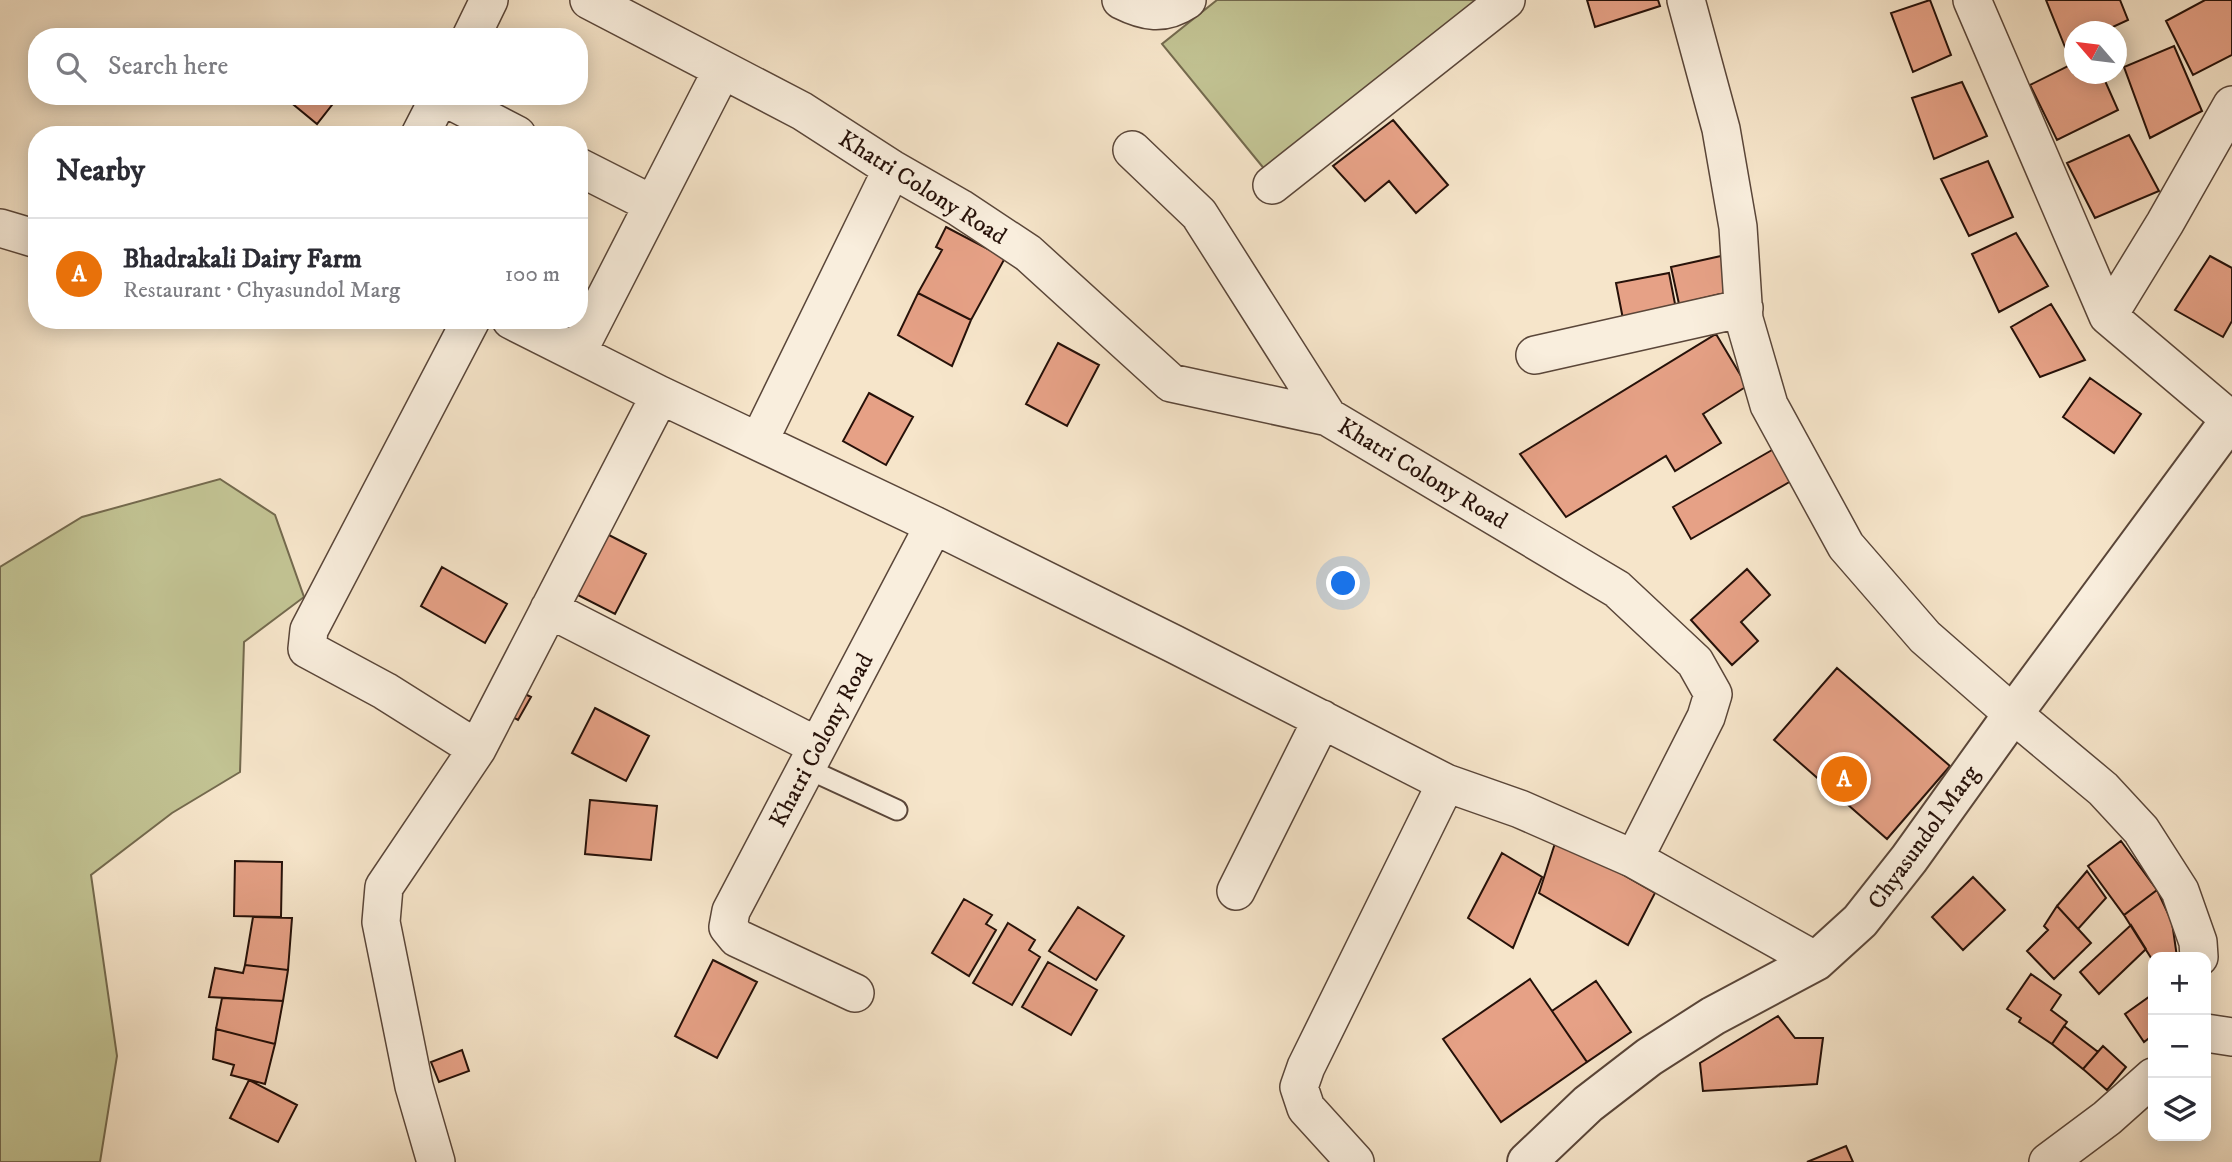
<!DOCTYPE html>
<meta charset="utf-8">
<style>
:root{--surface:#fff;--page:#f2f2f3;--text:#2b2b33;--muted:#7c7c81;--line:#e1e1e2;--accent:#ea580c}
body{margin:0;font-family:"IM FELL DW Pica",serif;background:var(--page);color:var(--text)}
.controls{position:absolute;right:21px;bottom:21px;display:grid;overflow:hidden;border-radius:14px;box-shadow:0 4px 18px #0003}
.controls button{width:63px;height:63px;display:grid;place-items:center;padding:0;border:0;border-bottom:2px solid var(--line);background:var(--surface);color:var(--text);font:35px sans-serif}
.compass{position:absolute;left:2064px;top:21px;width:63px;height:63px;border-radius:50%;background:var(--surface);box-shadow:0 4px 18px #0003;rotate:298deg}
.you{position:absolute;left:1344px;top:584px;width:24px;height:24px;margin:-18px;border:5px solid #fff;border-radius:50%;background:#1a73e8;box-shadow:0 0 0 10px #1a73e833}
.badge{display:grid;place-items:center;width:46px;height:46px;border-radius:50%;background:var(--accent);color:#fff;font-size:23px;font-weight:700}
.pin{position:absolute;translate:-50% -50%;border:4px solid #fff;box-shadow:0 2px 7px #0006}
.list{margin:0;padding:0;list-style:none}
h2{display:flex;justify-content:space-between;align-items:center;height:91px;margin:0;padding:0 28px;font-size:30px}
h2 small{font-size:23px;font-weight:400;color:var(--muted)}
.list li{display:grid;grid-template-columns:46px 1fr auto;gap:21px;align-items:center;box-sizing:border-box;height:112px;padding:0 28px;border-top:2px solid var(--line)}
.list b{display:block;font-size:26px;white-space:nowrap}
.list p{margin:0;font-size:23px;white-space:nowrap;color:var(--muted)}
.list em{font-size:23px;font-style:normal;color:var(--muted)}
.icon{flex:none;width:38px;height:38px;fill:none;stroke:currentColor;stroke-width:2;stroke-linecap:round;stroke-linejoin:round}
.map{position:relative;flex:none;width:2232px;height:1162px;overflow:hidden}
.search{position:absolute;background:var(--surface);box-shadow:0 4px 18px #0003;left:28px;top:28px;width:560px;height:77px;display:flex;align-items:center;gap:18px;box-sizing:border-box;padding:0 24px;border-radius:28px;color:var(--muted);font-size:26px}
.panel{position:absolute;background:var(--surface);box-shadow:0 4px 18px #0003;left:28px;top:126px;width:560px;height:203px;border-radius:28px}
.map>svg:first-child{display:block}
</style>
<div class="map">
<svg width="2232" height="1162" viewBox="0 0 2232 1162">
<rect width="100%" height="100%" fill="#f6e5ca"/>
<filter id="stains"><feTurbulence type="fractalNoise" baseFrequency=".00286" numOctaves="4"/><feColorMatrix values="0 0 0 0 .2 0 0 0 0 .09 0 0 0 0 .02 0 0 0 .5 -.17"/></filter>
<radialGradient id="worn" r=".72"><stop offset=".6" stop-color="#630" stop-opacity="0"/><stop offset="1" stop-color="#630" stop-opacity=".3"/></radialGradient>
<path fill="#c2c393" stroke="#746a4e" stroke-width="2" d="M1217,0H1484L1266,171L1162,44Z
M220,479L275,515L304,597L244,642L240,772L172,813L91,875L117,1056L100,1162H0V567L82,517Z"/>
<path fill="#e6a186" stroke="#261109" stroke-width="2" d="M1587,0H1658L1660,6L1595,27Z
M1930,0L1951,55L1913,72L1891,13Z
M2046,0H2120L2128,20L2102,32H2074V43L2065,47Z
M2205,0H2232V55L2193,75L2166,21Z
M2174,46L2202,111L2150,138L2124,67Z
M2074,63V74H2102L2118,110L2057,140L2030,85Z
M1962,82L1987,136L1934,159L1912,98Z
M283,96H339L317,124Z
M1393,120L1448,185L1416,213L1389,181L1365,201L1333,166Z
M2129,135L2159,191L2095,218L2067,163Z
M1988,161L2013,217L1969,236L1941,179Z
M946,227L1005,258L971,320L918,293L942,250L936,247Z
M2016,233L2048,286L1999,312L1972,254Z
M1721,256L1729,292L1679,304L1671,267Z
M2210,256L2232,268V321L2223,337L2175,310Z
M1669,273L1676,309L1623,319L1616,283Z
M918,293L971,320L952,366L898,335Z
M2051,304L2085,360L2040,377L2011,327Z
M1716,334L1747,386L1703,414L1721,443L1675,471L1666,456L1566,517L1520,454Z
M1058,343L1099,365L1067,426L1026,404Z
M2090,378L2141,414L2114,453L2063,417Z
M869,393L913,417L886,465L843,441Z
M1779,446L1798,477L1691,539L1673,507Z
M603,532L646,554L615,614L572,592Z
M442,567L507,604L485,643L421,606Z
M1747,569L1770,595L1741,622L1758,641L1732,665L1691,620Z
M1837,668L1950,766L1887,839L1774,740Z
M515,689L531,697L518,720L503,712Z
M595,708L649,736L626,781L572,753Z
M590,800L657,806L651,860L585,854Z
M1557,837L1655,893L1628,945L1539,893Z
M2121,841L2157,890L2124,915L2088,866Z
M1502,853L1542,877L1513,948L1468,918Z
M235,861L282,862L281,917L234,916Z
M2087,871L2106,898L2078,929L2057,906Z
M1973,877L2005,910L1963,950L1932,917Z
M2157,890L2172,922L2177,957H2153V961L2124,915Z
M964,899L992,915L986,924L996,930L969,976L932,953Z
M2057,906L2091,943L2054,979L2027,951L2048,930L2044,926Z
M1078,907L1124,936L1096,980L1049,951Z
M253,917L292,918L288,970L245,965Z
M1008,923L1035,940L1029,950L1040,957L1012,1005L973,983Z
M2131,925L2146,949L2099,994L2080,972Z
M713,960L757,982L717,1058L675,1036Z
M1048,962L1097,990L1071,1035L1022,1007Z
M245,965L288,970L283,1001L209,997L215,968L243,973Z
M2031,974L2061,995L2051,1010L2067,1022L2052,1044L2019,1022L2021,1018L2007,1009Z
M1530,979L1587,1062L1501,1122L1443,1039Z
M1596,981L1631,1032L1587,1062L1552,1011Z
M2153,994V1035L2144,1042L2125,1014Z
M222,998L283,1001L275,1044L216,1029Z
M1778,1016L1795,1038H1823L1817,1084L1703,1091L1700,1063Z
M2064,1026L2098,1052L2083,1069L2052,1044Z
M216,1029L275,1044L265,1084L231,1075L234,1065L213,1059Z
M2103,1046L2126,1067L2107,1090L2083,1069Z
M462,1050L469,1071L439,1082L431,1062Z
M249,1080L297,1105L278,1142L230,1118Z
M1846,1146L1853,1162H1807Z"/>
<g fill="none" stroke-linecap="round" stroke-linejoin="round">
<g stroke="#5a4639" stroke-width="23">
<path id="service" d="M806,768L897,810"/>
</g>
<g stroke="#5a4639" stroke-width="40">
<path id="minor" d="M589,0L802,111L892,169L960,208L1028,253L1171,383L1328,417L1617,589L1695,662L1713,694L1706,717L1634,859
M1121,0C1145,12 1163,16 1187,0
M1686,0L1721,129L1738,227L1744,319L1769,405L1846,546L1925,637L2013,714L2103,789L2141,830L2180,891L2198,942L2199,957
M1972,0L2108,316L2232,421
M471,37L489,0
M442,96L517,135
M420,135L440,96
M1132,150L1199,214L1328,417
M579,167L652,204
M1272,185L1506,0
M0,228L37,239
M2108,316L2165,223L2232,105
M471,320L309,630L307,649L385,691L477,749
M511,320L660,395L934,525L1174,644L1446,783L1520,809L1634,859L1816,961
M577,353L722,70
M1535,355L1744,308
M759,441L892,169
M549,609L817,746
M1236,891L1322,719
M855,993L737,938L728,927L731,911L934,525
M2206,1033L2232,1037
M436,1162L414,1086L381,922L384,887L477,749L660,395
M1355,1162L1306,1108L1299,1087L1306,1067L1446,783
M2048,1162L2107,1118L2153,1077"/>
</g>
<g stroke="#5a4639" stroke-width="42">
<path id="tertiary" d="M1527,1162L1588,1104L1649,1057L1713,1016L1816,961L1860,921L1909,859L2013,714L2225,427L2232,422"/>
</g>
<use href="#service" stroke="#f9eedd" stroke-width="19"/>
<use href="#minor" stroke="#f9eedd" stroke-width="37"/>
<use href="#tertiary" stroke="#f9eedd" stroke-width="38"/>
</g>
<g text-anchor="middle" stroke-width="5" stroke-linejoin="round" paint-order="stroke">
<g font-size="24" fill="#261109" stroke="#f9eedd">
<text transform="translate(923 187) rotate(32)" y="8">Khatri Colony Road</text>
<text transform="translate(1423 473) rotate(31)" y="8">Khatri Colony Road</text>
<text transform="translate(821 740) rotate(-62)" y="8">Khatri Colony Road</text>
<text transform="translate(1923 837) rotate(-54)" y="8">Chyasundol Marg</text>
</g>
</g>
<rect width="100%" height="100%" filter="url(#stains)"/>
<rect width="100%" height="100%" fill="url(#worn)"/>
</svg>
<div class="controls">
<button>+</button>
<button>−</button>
<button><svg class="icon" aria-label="layers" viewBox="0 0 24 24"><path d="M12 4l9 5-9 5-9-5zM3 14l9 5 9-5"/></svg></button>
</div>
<svg class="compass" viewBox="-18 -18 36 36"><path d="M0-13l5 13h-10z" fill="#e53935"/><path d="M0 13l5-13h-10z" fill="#7c7c81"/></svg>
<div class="you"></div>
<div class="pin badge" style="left:1844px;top:779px;background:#e8710a">A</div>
<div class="search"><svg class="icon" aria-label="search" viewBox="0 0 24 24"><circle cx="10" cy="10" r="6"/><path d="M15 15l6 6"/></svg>Search here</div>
<section class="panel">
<h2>Nearby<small></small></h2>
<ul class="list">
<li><span class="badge" style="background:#e8710a">A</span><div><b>Bhadrakali Dairy Farm</b><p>Restaurant · Chyasundol Marg</p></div><em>100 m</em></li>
</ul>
</section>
</div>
